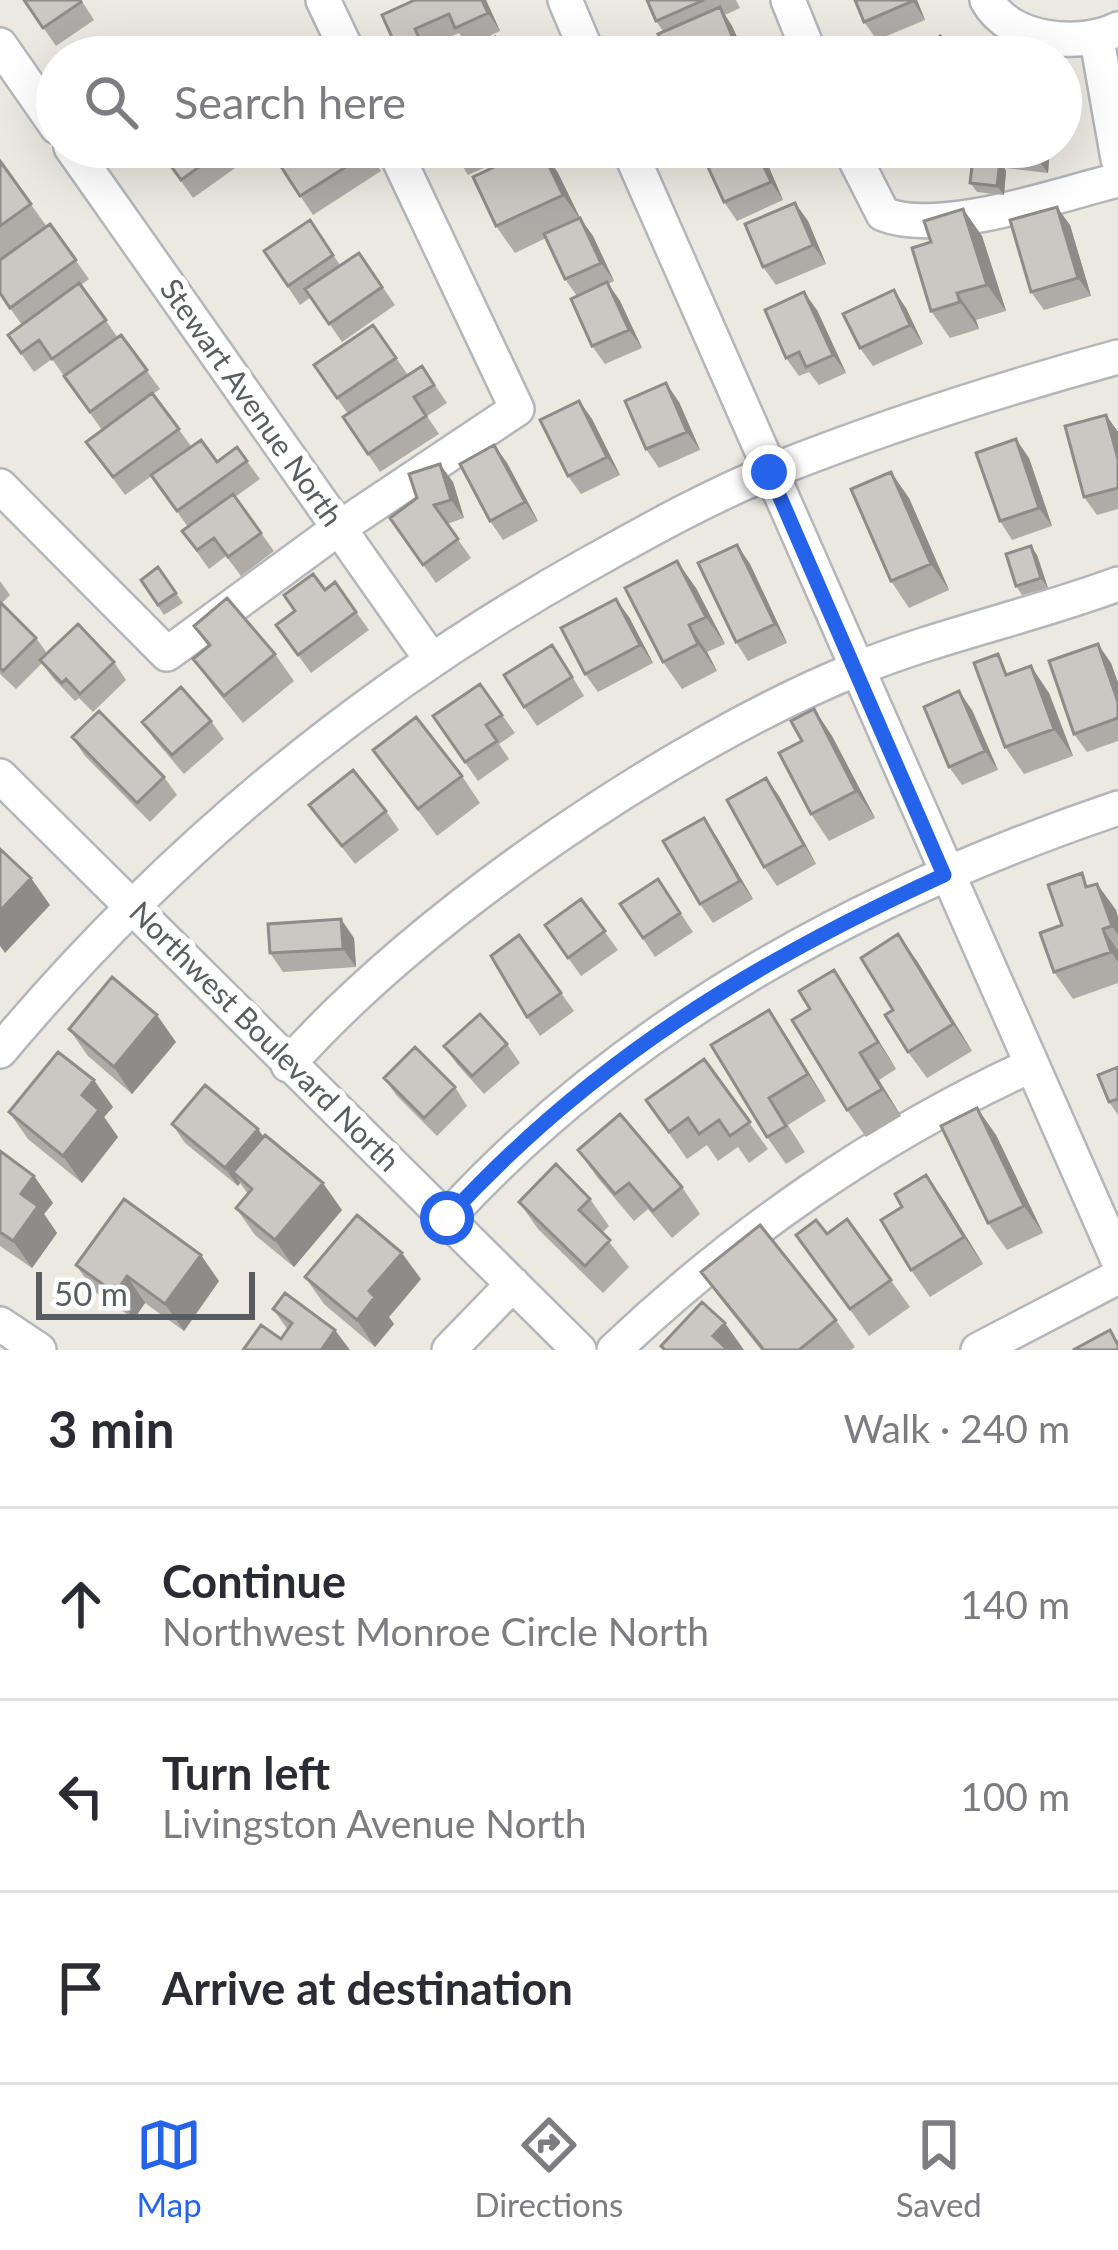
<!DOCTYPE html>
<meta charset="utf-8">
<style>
:root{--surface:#fff;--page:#f7f7f7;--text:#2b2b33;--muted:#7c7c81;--line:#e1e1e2;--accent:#2563eb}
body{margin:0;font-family:Lato,sans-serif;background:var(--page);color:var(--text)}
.scale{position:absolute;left:36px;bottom:30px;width:219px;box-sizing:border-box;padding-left:12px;border:6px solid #595c60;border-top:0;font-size:33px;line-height:42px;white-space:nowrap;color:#595c60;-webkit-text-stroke:9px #fff;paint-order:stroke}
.stop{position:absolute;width:36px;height:36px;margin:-27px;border:9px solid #2563eb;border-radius:50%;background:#fff}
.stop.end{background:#2563eb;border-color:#fff;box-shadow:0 3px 12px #0008}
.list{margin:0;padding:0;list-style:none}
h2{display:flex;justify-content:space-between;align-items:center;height:156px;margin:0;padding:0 48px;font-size:51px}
h2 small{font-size:39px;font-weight:400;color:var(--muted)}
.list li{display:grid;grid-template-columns:78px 1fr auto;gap:36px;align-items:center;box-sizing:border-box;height:192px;padding:0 48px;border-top:3px solid var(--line)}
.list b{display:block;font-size:45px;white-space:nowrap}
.list p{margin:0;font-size:39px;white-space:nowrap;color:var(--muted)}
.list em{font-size:39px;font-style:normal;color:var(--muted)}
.icon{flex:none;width:66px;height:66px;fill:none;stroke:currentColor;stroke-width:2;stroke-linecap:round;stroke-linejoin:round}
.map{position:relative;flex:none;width:1118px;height:1350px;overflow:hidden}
.search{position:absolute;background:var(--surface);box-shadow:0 12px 48px #0002;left:36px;right:36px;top:36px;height:132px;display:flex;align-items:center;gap:30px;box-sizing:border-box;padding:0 42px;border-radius:66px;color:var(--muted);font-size:45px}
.sheet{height:732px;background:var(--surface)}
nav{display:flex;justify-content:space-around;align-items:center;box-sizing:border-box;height:168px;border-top:3px solid var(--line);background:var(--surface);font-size:33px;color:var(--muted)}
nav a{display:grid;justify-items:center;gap:6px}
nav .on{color:var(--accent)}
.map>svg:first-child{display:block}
</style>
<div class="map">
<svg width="1118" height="1350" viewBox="0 0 1118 1350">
<rect width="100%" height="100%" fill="#ebe9e0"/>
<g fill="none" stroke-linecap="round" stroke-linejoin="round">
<g stroke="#b3b6ba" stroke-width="38">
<path id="minor" d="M323,0L350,57
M565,0L589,57
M788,0L811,57
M987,0C1010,42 1080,48 1118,29
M1097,40L1118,159
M0,45L57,127
M71,147L431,659
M628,147L1118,1260
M849,147L883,214C940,237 1057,195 1118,180
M0,486L167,654L339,528L517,409L393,147
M0,776L579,1350
M0,1051C166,853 360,692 585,566C646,532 708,497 772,471C885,426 1001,389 1118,357
M288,1065C419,916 675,742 859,668C944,634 1032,616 1118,584
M447,1218C629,1019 865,894 1118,808
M0,1324L39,1350
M449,1350L513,1284
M614,1350C735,1235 880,1134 1032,1065
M978,1350L1118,1277"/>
</g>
<use href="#minor" stroke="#fff" stroke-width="33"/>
</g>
<path fill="#afaba7" d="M24,0H81L94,20L56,46Z
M486,0L500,31L468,46L459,33L428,47L432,57H402L382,15Z
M647,0H736L740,8L725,15L732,26L746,57H668L663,31L656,21Z
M855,0H917L925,20L877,40L864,22Z
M157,147H235L245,161L193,198Z
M365,147L381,171L313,215L276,159Z
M451,147H549L555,159L551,161L558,173L580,218L593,236L614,281L608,284L620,301L642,348L605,364L592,346L577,296L565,279L546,238L515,253L496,226L506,162L504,159L468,175Z
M707,147H752L718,162Z
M755,147L768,165L783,200L737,221L724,202Z
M894,147H927L914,164Z
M991,147H1050L1048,173L1005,168L1006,171L1004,195L977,192L970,183L998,161L991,150Z
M0,161L47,227L50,224L89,279L81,285L118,338L121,335L160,389L153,394L191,446L217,462L247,461L260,479L235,497L274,551L241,576L226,556L209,569L182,531L188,527L152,476L125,495L86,442L102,430L52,359L34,372L8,335L22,325L0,294Z
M795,203L808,221L826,264L776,285L763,267Z
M963,209L982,236L1006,311L976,320L979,329L950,338L931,311V242Z
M310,220L340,265L359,253L395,305L342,342L311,297L300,305L264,251Z
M1070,225L1091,296L1044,310L1031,292Z
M906,308L923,344L873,366L860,348Z
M817,310L846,373L819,385L809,372L799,376L786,358Z
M373,325L408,375L422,366L447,403L427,416L439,434L380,472L343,417L348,414L314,365Z
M579,401L592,419L620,475L581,494L568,476Z
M679,402L700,450L659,468L646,449Z
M1106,415L1118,432V509L1097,515L1084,497Z
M494,445L507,463L538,521L503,540L490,521Z
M1029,458L1052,526L1012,540L1000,521Z
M453,482L464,518L447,524L471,558L436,583L390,518Z
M909,498L949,590L909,608L891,581Z
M737,545L750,564L787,643L748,661L736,642Z
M1037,555L1048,588L1022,595L1016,586Z
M158,567L183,603L164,615L141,580Z
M0,581L10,595L2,603L36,638L47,653L114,662L126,680L93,712L79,698L75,701L53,678L42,663L16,689L0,674Z
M335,582L369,630L311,673L276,625Z
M696,588L725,644L707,652L717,671L682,689L663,662Z
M629,617L653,663L598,692L585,674Z
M194,626L275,654L294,681L243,723L212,685L193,659L208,646Z
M564,663L584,696L537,726L524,707Z
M1111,663L1118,683V741L1087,752L1074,734Z
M1012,673L1049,693L1073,756L1024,774L1005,747Z
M480,684L515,733L499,744L509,759L478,781L433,716Z
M814,709L832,736L875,818L829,841L811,814L802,741Z
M972,710L998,770L962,785L949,767Z
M211,721L224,739L184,774L155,740L142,722Z
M72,737L164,777L177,795L150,822L85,756Z
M373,750L462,776L480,803L437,836Z
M766,778L779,796L816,864L777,886L764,867Z
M309,805L386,811L399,830L355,864Z
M716,836L753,899L713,923L700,904Z
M658,879L693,932L655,957L620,904Z
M1097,884L1116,910L1118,917V983L1073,999L1054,972L1062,925L1090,886Z
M581,899L618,950L581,976L545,925Z
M519,935L574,1011L540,1036L527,1017Z
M354,938L356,967L283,972L270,953Z
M917,961L972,1051L927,1078L908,1052L893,1010Z
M852,997L896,1069L879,1080L901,1116L866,1137L847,1110Z
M69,1029L176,1042L132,1094L88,1056Z
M787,1037L826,1101L788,1125L805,1152L786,1164L767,1137L711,1045Z
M507,1044L520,1063L484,1094L457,1064L444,1046Z
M704,1059L768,1149L749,1163L738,1147L718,1161L707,1145L687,1159L646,1100Z
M1118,1067V1115L1109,1102Z
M384,1078L455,1087L467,1106L437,1136L397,1096Z
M113,1107L104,1117L118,1137L82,1183L28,1139L9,1112Z
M977,1108L996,1135L1043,1233L1007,1250L988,1223Z
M172,1124L263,1137L342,1210L294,1267L255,1235L236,1208L248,1194L240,1183L238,1186L185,1143Z
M578,1150L682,1187L700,1214L672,1238L648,1209L634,1221L597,1177Z
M0,1151L34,1176L53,1203L44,1214L57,1233L32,1268L0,1246Z
M590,1199L609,1226L602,1233L629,1267L603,1293L538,1229L519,1202Z
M945,1202L983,1264L930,1297L911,1270L902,1207Z
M847,1219L910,1307L869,1336L796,1235L827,1234Z
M76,1265L219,1281L184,1331L145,1303L134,1319L95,1292Z
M701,1272L836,1320L855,1347L851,1350H761L720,1298Z
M305,1277L421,1279L389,1317L394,1324L375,1347L324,1304Z
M273,1309L350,1350L281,1339L288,1330Z"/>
<path fill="#8e8b88" d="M482,0H486L500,31L488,13Z
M912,0H917L925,20Z
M720,7L732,26L746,57L734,41Z
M415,29L428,47L432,57L421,43Z
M540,147L558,173L582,222L563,195Z
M755,147L768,165L783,200L771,182Z
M913,147H927L914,164L907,155Z
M1036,147H1050L1048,173L1035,155Z
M1000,161L1006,171L1004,195L997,186Z
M795,203L808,221L826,264L813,245Z
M1057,207L1070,225L1091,296L1078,278Z
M963,209L982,236L1006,311L987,285Z
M580,218L593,236L614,281L601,263Z
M607,282L620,301L642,348L629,330Z
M894,290L906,308L923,344L910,325Z
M804,292L817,310L846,373L833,355Z
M957,293L976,320L979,329L960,302Z
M666,383L679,402L700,450L687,432Z
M579,401L592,419L620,475L607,457Z
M1106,415L1118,432V459Z
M1016,439L1029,458L1052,526L1039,508Z
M494,445L507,463L538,521L525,502Z
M440,464L453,482L464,518L451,500Z
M891,472L909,498L949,590L931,564Z
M737,545L750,564L787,643L775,624Z
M1031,546L1037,555L1048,588L1041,578Z
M677,561L696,588L725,644L706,617Z
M616,599L629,617L653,663L640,645Z
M689,625L707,652L717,671L698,644Z
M1098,644L1111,663L1118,683V702Z
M1031,666L1049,693L1073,756L1054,729Z
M959,691L972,710L998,770L985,751Z
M814,709L832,736L875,818L856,791Z
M766,778L779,796L816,864L804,845Z
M704,818L716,836L753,899L740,881Z
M31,878L50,905L5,953L0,946V911Z
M1097,884L1116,910L1118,917V935L1112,926Z
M341,919L354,938L356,967L343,949Z
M1103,929L1118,950V962L1111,952Z
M898,934L917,961L972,1051L953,1024Z
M834,970L852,997L896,1069L878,1042Z
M769,1010L787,1037L826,1101L808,1074Z
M157,1015L176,1042L132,1094L114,1067Z
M860,1053L879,1080L901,1116L882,1089Z
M94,1080L113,1107L104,1117L118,1137L82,1183L63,1156L82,1095Z
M977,1108L996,1135L1043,1233L1024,1206Z
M258,1129L271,1147L233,1172L240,1183L238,1186L225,1168Z
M926,1175L945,1202L983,1264L964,1237Z
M34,1176L53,1203L44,1214L57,1233L32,1268L13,1241L21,1194Z
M323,1183L342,1210L294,1267L275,1240Z
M402,1253L421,1279L389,1317L394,1324L375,1347L357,1320L369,1291Z
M201,1255L219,1281L184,1331L165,1304Z
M127,1276L145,1303L134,1319L115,1293Z
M725,1323L744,1350H722L713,1336Z
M335,1330L350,1350H321Z"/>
<path fill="#cbc7c2" stroke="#8e8b88" stroke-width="3" d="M24,0H80L81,2L43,28Z
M415,0H482L488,13L455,28L449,14L415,29L421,43L399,53L382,15Z
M647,0H704L656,21Z
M855,0H912L913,1L864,22Z
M720,7L734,41L714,50L717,57H668L658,34Z
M940,36L967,57H924Z
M495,37L504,57H452Z
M157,147H227L181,180Z
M294,147H364L368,153L300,196L276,159Z
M451,147H477L456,157Z
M498,147H529L504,159Z
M537,147H540L563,195L496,226L473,177Z
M755,147L771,182L724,202L708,167Z
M897,147H913L907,155Z
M991,147H1036L1035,155L991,150Z
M973,158L1000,161L997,186L970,183Z
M0,161L31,204L0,226Z
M795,203L813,245L763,267L745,224Z
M1057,207L1078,278L1031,292L1010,220Z
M963,209L987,285L957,293L960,302L931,311L912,248L931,242L924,221Z
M580,218L601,263L565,279L544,234Z
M310,220L333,255L288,286L264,251Z
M50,224L76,260L10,308L0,293V260Z
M359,253L382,287L329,324L305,289Z
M607,282L629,330L592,346L571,299Z
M79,283L106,320L52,359L39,340L21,353L8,335Z
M894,290L910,325L860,348L843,314Z
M804,292L833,355L806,367L799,352L786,358L765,310Z
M373,325L396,358L337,398L314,365Z
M121,335L147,370L90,412L64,376Z
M422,366L434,385L414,397L426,416L368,454L343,417Z
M666,383L687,432L646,449L625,401Z
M152,393L179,429L113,477L86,442Z
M579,401L607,457L568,476L540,420Z
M1106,415L1118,459V488L1084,497L1065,426Z
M1016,439L1039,508L1000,521L976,453Z
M201,440L217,462L237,447L247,461L177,511L151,475Z
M494,445L525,502L490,521L460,464Z
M440,464L451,500L434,505L458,539L423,565L390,518L417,498L409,474Z
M891,472L931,564L891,581L851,489Z
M233,494L261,533L228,557L214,538L197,550L182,531Z
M737,545L775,624L736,642L698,563Z
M1031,546L1041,578L1016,586L1006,554Z
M677,561L706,617L689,625L698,644L663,662L625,588Z
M158,567L176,593L158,605L141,580Z
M313,574L325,590L335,582L356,612L298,655L276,625L295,611L284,595Z
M227,598L275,654L224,696L193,659L210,645L194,626Z
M616,599L640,645L585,674L561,628Z
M0,602L36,638L3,671L0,668Z
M78,624L114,662L80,694L66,679L62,683L40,660Z
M1098,644L1118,702V718L1074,734L1049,661Z
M552,645L572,677L524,707L504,675Z
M998,654L1006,675L1031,666L1054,729L1005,747L974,663Z
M480,684L502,715L486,725L497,741L465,762L433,716Z
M181,687L211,721L172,755L142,722Z
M959,691L985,751L949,767L924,707Z
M814,709L856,791L811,814L779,753L802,741L791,721Z
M99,711L164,777L137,803L72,737Z
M416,717L462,776L418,809L373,750Z
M353,770L386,811L342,846L309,805Z
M766,778L804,845L764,867L727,800Z
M704,818L740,881L700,904L663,841Z
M0,849L31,878L0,911Z
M1082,873L1086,887L1097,884L1112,926L1103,929L1111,952L1054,972L1040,933L1062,925L1048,885Z
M658,879L680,913L643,938L620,904Z
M581,899L605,931L568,958L545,925Z
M341,919L343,949L270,953L268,924Z
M898,934L953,1024L908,1052L885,1015L893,1010L861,958Z
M519,935L561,993L527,1017L491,956Z
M834,970L878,1042L860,1053L882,1089L847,1110L792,1020L810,1009L799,991Z
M112,977L157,1015L114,1067L69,1029Z
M769,1010L808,1074L769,1098L786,1126L767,1137L711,1045Z
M480,1014L507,1044L472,1076L444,1046Z
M415,1047L455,1087L424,1118L384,1078Z
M58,1052L94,1080L82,1095L99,1110L63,1156L9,1112Z
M704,1059L750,1122L730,1136L719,1120L699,1134L688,1118L669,1132L646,1100Z
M1118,1067V1099L1109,1102L1098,1075Z
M205,1085L258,1129L225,1168L172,1124Z
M977,1108L1024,1206L988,1223L941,1126Z
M620,1114L682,1187L653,1211L629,1183L615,1194L578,1150Z
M265,1135L323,1183L275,1240L236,1208L252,1189L233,1172Z
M0,1151L34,1176L21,1194L38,1206L13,1241L0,1232Z
M556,1164L590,1199L579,1210L610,1240L585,1266L519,1202Z
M926,1175L964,1237L911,1270L881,1220L902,1207L895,1194Z
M124,1199L201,1255L165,1304L127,1276L115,1293L76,1265Z
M357,1215L402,1253L369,1291L375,1297L357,1320L305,1277Z
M847,1219L891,1280L850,1309L796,1235L816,1220L827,1234Z
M760,1225L836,1320L799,1350H764L701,1272Z
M285,1293L335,1330L321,1350H243L261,1325L281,1339L292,1323L273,1309Z
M702,1302L725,1323L713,1336L728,1350H665L661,1346Z
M1110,1330L1118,1345V1350H1073Z"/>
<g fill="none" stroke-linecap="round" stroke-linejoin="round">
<path stroke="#2563eb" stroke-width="15" d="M447,1218C591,1061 752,963 944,875L769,472"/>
</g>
<g text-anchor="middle" stroke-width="12" stroke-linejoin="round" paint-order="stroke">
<g font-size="30" fill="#595c60" stroke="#fff">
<text transform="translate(251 403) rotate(55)" y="10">Stewart Avenue North</text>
<text transform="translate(264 1037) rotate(45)" y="10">Northwest Boulevard North</text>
</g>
</g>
</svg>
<div class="scale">50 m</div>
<div class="stop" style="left:447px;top:1218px"></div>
<div class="stop end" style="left:769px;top:472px"></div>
<div class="search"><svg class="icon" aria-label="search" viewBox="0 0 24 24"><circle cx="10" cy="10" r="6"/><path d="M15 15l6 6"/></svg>Search here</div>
</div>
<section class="sheet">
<h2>3 min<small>Walk · 240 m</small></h2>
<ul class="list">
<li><svg class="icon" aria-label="ahead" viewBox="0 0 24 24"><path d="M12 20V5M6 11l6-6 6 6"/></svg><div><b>Continue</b><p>Northwest Monroe Circle North</p></div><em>140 m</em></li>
<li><svg class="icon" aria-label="left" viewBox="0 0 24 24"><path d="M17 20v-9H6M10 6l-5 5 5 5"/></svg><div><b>Turn left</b><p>Livingston Avenue North</p></div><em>100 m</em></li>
<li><svg class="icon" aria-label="arrive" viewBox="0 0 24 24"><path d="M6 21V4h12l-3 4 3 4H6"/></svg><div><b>Arrive at destination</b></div></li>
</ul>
</section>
<nav>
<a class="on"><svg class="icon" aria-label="map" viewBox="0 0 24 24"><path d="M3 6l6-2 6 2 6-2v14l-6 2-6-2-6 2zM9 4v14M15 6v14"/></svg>Map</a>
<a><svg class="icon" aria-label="directions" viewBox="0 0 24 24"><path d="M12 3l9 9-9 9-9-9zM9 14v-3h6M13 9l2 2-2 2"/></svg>Directions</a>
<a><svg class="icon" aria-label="saved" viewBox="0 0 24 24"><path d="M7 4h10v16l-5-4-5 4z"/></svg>Saved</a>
</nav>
